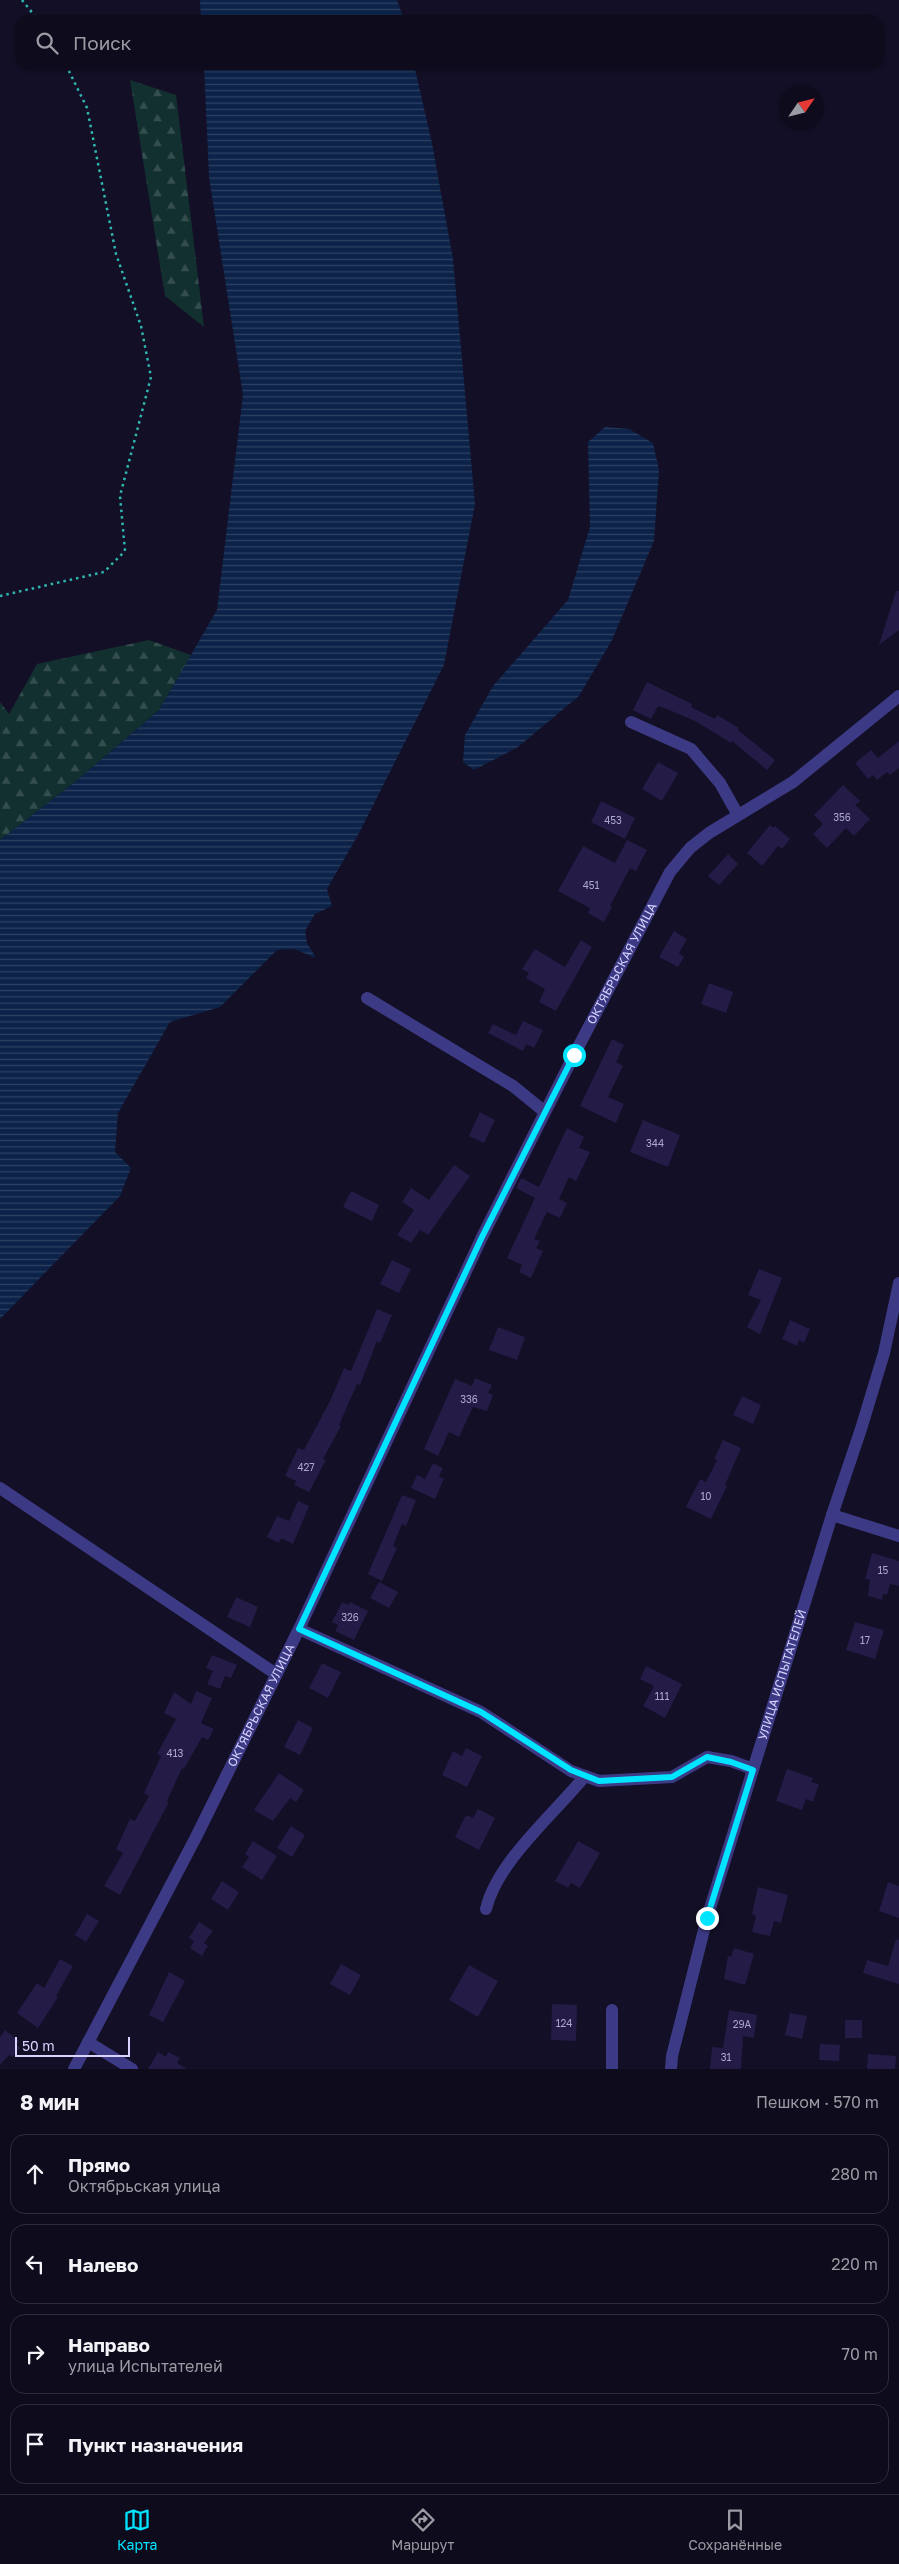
<!DOCTYPE html>
<html lang="ru">
<meta charset="utf-8">
<style>
:root{--surface:#0e0b1c;--page:#171425;--text:#f1f3f6;--muted:#9b9ba3;--line:#2e2b3b;--accent:#00e5ff}
body{margin:0;font-family:"Golos Text",sans-serif;background:var(--page);color:var(--text)}
.compass{position:absolute;left:779px;top:85px;width:45px;height:45px;border-radius:50%;background:var(--surface);box-shadow:0 1px 4px #0004;rotate:55deg}
.scale{position:absolute;left:15px;bottom:12px;width:115px;box-sizing:border-box;padding-left:5px;border:2px solid #d9d4ff;border-top:0;font-size:14px;line-height:18px;white-space:nowrap;color:#d9d4ff;-webkit-text-stroke:4px #130f26;paint-order:stroke}
.stop{position:absolute;width:15px;height:15px;margin:-11px;border:4px solid #00e5ff;border-radius:50%;background:#fff}
.stop.end{background:#00e5ff;border-color:#fff;box-shadow:0 1px 5px #0008}
.list{margin:0;padding:0;list-style:none}
h2{display:flex;justify-content:space-between;align-items:center;height:65px;margin:0;padding:0 20px;font-size:21px}
h2 small{font-size:16px;font-weight:400;color:var(--muted)}
.list li{display:grid;grid-template-columns:32px 1fr auto;gap:15px;align-items:center;box-sizing:border-box;height:80px;margin:0 10px 10px;padding:0 10px;border:1px solid var(--line);border-radius:15px}
.list b{display:block;font-size:19px;white-space:nowrap}
.list p{margin:0;font-size:16px;white-space:nowrap;color:var(--muted)}
.list em{font-size:16px;font-style:normal;color:var(--muted)}
.icon{flex:none;width:28px;height:28px;fill:none;stroke:currentColor;stroke-width:2;stroke-linecap:round;stroke-linejoin:round}
.map{position:relative;flex:none;width:899px;height:2069px;overflow:hidden}
.search{position:absolute;background:var(--surface);box-shadow:0 1px 4px #0004;left:15px;right:15px;top:15px;height:55px;display:flex;align-items:center;gap:12px;box-sizing:border-box;padding:0 18px;border-radius:15px;color:var(--muted);font-size:19px}
.sheet{height:425px;background:var(--surface)}
nav{display:flex;justify-content:space-around;align-items:center;box-sizing:border-box;height:70px;border-top:1px solid var(--line);background:var(--surface);font-size:14px;color:var(--muted)}
nav a{display:grid;justify-items:center;gap:2px}
nav .on{color:var(--accent)}
.map>svg:first-child{display:block}
</style>
<div class="map">
<svg width="899" height="2069" viewBox="0 0 899 2069">
<defs>
<pattern id="forest-firs" width="22" height="20" patternUnits="userSpaceOnUse" patternTransform="scale(1.25)"><rect width="22" height="20" fill="#12302f"/><path d="M5 1l3.5 6h-7zM16 11l3.5 6h-7z" fill="#344d4e"/></pattern>
<pattern id="water-rules" width="6" height="5" patternUnits="userSpaceOnUse" patternTransform="scale(1.25)"><rect width="6" height="5" fill="#0c2248"/><path d="M0 2.5h6" fill="none" stroke="#2f4163"/></pattern>
</defs>
<rect width="100%" height="100%" fill="#130f26"/>
<path fill="url(#forest-firs)" d="M130,80L176,95L204,327L165,296Z
M149,640L191,655L159,710L75,782L0,840V702L9,714L37,664Z"/>
<path fill="url(#water-rules)" d="M200,0H397L404,20H201Z
M204,65H414L432,143L453,259L475,504L444,665L358,835L327,889L332,906L315,914L305,931L307,943L316,958L294,949L277,950L220,1007L170,1022L118,1113L115,1152L131,1168L120,1196L0,1319V840L75,782L159,710L217,610L243,395L209,177Z
M605,427L629,429L653,443L659,470L654,541L612,640L579,696L518,747L474,770L463,762L465,735L493,686L568,600L590,527L588,442Z"/>
<path fill="#241b47" d="M896,591H899V630L879,645Z
M647,682L692,704L691,707L715,719L717,715L739,728L738,730L775,760L767,770L732,741L731,743L697,722L667,709L658,706L651,719L633,710Z
M899,741V768L890,775L887,772L877,780L873,775L868,779L855,763L871,750L878,758Z
M658,762L678,773L662,801L642,789Z
M843,785L860,801L855,805L870,819L854,836L846,828L827,848L813,834L823,824L814,815Z
M601,801L635,818L625,839L591,822Z
M770,825L773,828L775,826L790,839L782,849L778,846L762,866L747,853Z
M627,840L647,850L636,871L630,868L610,906L612,907L604,922L588,913L590,908L558,891L583,846L615,863Z
M728,854L738,864L719,885L708,876Z
M674,931L687,939L679,953L684,957L678,967L659,957Z
M581,940L592,947L556,1011L539,1002L545,989L526,978L529,973L522,969L535,949L565,967Z
M709,983L733,992L726,1013L701,1004Z
M523,1021L543,1030L534,1048L526,1044L523,1051L488,1033L493,1024L516,1035Z
M612,1039L624,1045L616,1062L623,1066L608,1097L624,1104L616,1123L580,1106Z
M480,1112L495,1120L484,1143L469,1136Z
M643,1120L680,1135L668,1167L630,1152Z
M567,1128L584,1137L579,1148L590,1152L576,1181L569,1177L559,1199L567,1203L560,1218L547,1212L534,1239L540,1241L536,1248L543,1251L531,1278L519,1272L522,1265L507,1258L535,1198L516,1188L521,1178L539,1187Z
M454,1165L470,1176L428,1235L420,1230L411,1243L397,1235L414,1210L402,1202L411,1188L429,1200Z
M351,1191L379,1205L372,1221L343,1207Z
M392,1260L411,1269L399,1293L380,1284Z
M759,1269L782,1278L760,1334L747,1327L761,1300L748,1295Z
M377,1309L392,1315L380,1343L377,1341L360,1385L357,1384L339,1425L341,1426L323,1459L326,1460L309,1492L294,1485L296,1481L285,1476L298,1448L304,1450L331,1399L344,1368L351,1371Z
M790,1320L810,1329L804,1343L799,1340L797,1346L782,1339Z
M498,1327L525,1337L517,1360L489,1350Z
M475,1378L492,1385L488,1393L493,1395L487,1411L473,1407L459,1437L449,1432L438,1456L424,1449L455,1379L472,1386Z
M742,1396L761,1405L753,1424L733,1415Z
M723,1440L741,1448L725,1485L727,1486L711,1519L686,1507L700,1479L706,1482L717,1460L714,1459Z
M433,1463L443,1468L439,1476L444,1479L435,1499L411,1488L417,1475L425,1479Z
M402,1495L416,1500L406,1526L402,1524L393,1546L397,1548L382,1581L368,1574Z
M298,1501L309,1506L293,1544L281,1538L279,1543L267,1537L277,1516L289,1521Z
M872,1553L899,1561V1586L890,1584L887,1595L883,1594L882,1600L868,1596L870,1580L865,1579Z
M379,1582L398,1592L389,1608L370,1598Z
M236,1597L258,1607L250,1627L227,1617Z
M342,1602L349,1605L350,1602L368,1611L354,1640L335,1631L338,1625L332,1622Z
M855,1622L884,1630L875,1659L846,1650Z
M212,1655L237,1665L231,1678L225,1676L220,1689L207,1684L213,1671L206,1668Z
M322,1663L341,1672L328,1698L309,1688Z
M646,1666L682,1684L665,1718L643,1706L654,1686L640,1679Z
M196,1691L212,1698L201,1723L214,1729L208,1740L202,1737L184,1769L182,1768L167,1801L169,1802L120,1895L104,1886L123,1853L116,1849L130,1819L135,1821L149,1796L144,1793L161,1756L157,1754L176,1719L164,1713L174,1692L191,1704Z
M298,1720L313,1728L300,1755L284,1747Z
M466,1748L482,1756L467,1787L442,1775L453,1751L462,1756Z
M787,1769L813,1778L811,1782L819,1784L813,1802L806,1799L802,1810L776,1801Z
M279,1773L304,1790L296,1802L290,1798L273,1821L254,1810Z
M478,1809L495,1818L479,1850L455,1837L466,1815L473,1818Z
M291,1826L305,1835L292,1857L277,1848Z
M253,1841L277,1856L262,1880L242,1867L249,1857L245,1854Z
M578,1841L600,1853L580,1888L571,1883L568,1888L555,1881Z
M222,1881L239,1892L228,1910L211,1899Z
M888,1882L899,1886V1918L879,1911Z
M758,1887L788,1895L781,1923L774,1921L770,1936L752,1932L756,1916L752,1914Z
M87,1914L99,1921L86,1942L75,1935Z
M199,1922L213,1931L204,1943L208,1946L202,1956L190,1948L194,1941L189,1938Z
M896,1939L899,1940V1984L863,1973L867,1960L888,1966Z
M734,1948L754,1954L745,1985L724,1979L728,1956L731,1957Z
M60,1959L73,1966L56,1996L58,1997L38,2028L17,2013L37,1983L44,1988Z
M341,1964L361,1975L350,1995L330,1984Z
M469,1965L498,1981L478,2017L449,2000Z
M169,1972L185,1981L163,2022L149,2015Z
M552,2004L577,2005L576,2041L551,2040Z
M729,2010L757,2015L754,2038L743,2036L741,2069H710L712,2047L723,2048Z
M790,2013L807,2016L802,2039L785,2035Z
M845,2020H862V2038H845Z
M5,2030L19,2041L16,2044L20,2048L12,2057L9,2055L0,2065V2037Z
M820,2044L840,2045L839,2061L819,2060Z
M158,2052L166,2057L168,2052L180,2058L177,2063L187,2069H148Z
M868,2054L896,2056L895,2069H867Z"/>
<g fill="none" stroke-linecap="round" stroke-linejoin="round">
<path stroke="#2fb8b0" stroke-width="2.5" stroke-dasharray="2.5 4" stroke-linecap="butt" d="M22,0L38,20
M0,596L104,572L125,551L120,496L151,377L141,326L116,254L87,108L66,65"/>
<g stroke="#3d3a85" stroke-width="12">
<path d="M631,722L691,749L720,783L738,815"/>
<path d="M367,998L513,1086L545,1112"/>
<path d="M0,1488L276,1674"/>
<path d="M832,1515L899,1536"/>
<path d="M299,1629L481,1712L571,1771L599,1781L672,1777L707,1757L731,1761L753,1769"/>
<path d="M486,1909C497,1862 554,1814 585,1776"/>
<path d="M612,2010V2069"/>
<path d="M88,2042L132,2069"/>
<path id="s1" d="M74,2069L196,1837L299,1629L482,1237L574,1055L670,872L690,848L709,833L793,782L899,696"/>
<path id="s2" d="M671,2069L672,2056L707,1918L832,1515L861,1429L884,1353L899,1283"/>
</g>
</g>
<g fill="none" stroke-linecap="round" stroke-linejoin="round">
<path stroke="#00e5ff" stroke-width="6" d="M574,1055L482,1237L299,1629L481,1712L571,1770L599,1781L672,1777L707,1757L731,1762L753,1770L707,1918"/>
</g>
<g text-anchor="middle" stroke-width="4" stroke-linejoin="round" paint-order="stroke">
<g font-size="10" fill="#aca6d1">
<text x="842" y="821">356</text>
<text x="613" y="824">453</text>
<text x="591" y="889">451</text>
<text x="655" y="1147">344</text>
<text x="469" y="1403">336</text>
<text x="306" y="1471">427</text>
<text x="706" y="1500">10</text>
<text x="883" y="1574">15</text>
<text x="350" y="1621">326</text>
<text x="865" y="1644">17</text>
<text x="662" y="1700">111</text>
<text x="175" y="1757">413</text>
<text x="564" y="2027">124</text>
<text x="742" y="2028">29А</text>
<text x="726" y="2061">31</text>
</g>
<g font-size="12" fill="#d9d4ff" stroke="#130f26">
<text dy="4" stroke="none"><textPath href="#s1" startOffset="1234">ОКТЯБРЬСКАЯ УЛИЦА</textPath></text>
<text dy="4" stroke="none"><textPath href="#s2" startOffset="410">УЛИЦА ИСПЫТАТЕЛЕЙ</textPath></text>
<text dy="4" stroke="none"><textPath href="#s1" startOffset="409">ОКТЯБРЬСКАЯ УЛИЦА</textPath></text>
</g>
</g>
</svg>
<svg class="compass" viewBox="-18 -18 36 36"><path d="M0-13l5 13h-10z" fill="#e53935"/><path d="M0 13l5-13h-10z" fill="#9b9ba3"/></svg>
<div class="scale">50 m</div>
<div class="stop" style="left:574px;top:1055px"></div>
<div class="stop end" style="left:707px;top:1918px"></div>
<div class="search"><svg class="icon" aria-label="search" viewBox="0 0 24 24"><circle cx="10" cy="10" r="6"/><path d="M15 15l6 6"/></svg>Поиск</div>
</div>
<section class="sheet">
<h2>8 мин<small>Пешком · 570 m</small></h2>
<ul class="list">
<li><svg class="icon" aria-label="ahead" viewBox="0 0 24 24"><path d="M12 20V5M6 11l6-6 6 6"/></svg><div><b>Прямо</b><p>Октябрьская улица</p></div><em>280 m</em></li>
<li><svg class="icon" aria-label="left" viewBox="0 0 24 24"><path d="M17 20v-9H6M10 6l-5 5 5 5"/></svg><div><b>Налево</b></div><em>220 m</em></li>
<li><svg class="icon" aria-label="right" viewBox="0 0 24 24"><path d="M7 20v-9h11M14 6l5 5-5 5"/></svg><div><b>Направо</b><p>улица Испытателей</p></div><em>70 m</em></li>
<li><svg class="icon" aria-label="arrive" viewBox="0 0 24 24"><path d="M6 21V4h12l-3 4 3 4H6"/></svg><div><b>Пункт назначения</b></div></li>
</ul>
</section>
<nav>
<a class="on"><svg class="icon" aria-label="map" viewBox="0 0 24 24"><path d="M3 6l6-2 6 2 6-2v14l-6 2-6-2-6 2zM9 4v14M15 6v14"/></svg>Карта</a>
<a><svg class="icon" aria-label="directions" viewBox="0 0 24 24"><path d="M12 3l9 9-9 9-9-9zM9 14v-3h6M13 9l2 2-2 2"/></svg>Маршрут</a>
<a><svg class="icon" aria-label="saved" viewBox="0 0 24 24"><path d="M7 4h10v16l-5-4-5 4z"/></svg>Сохранённые</a>
</nav>
